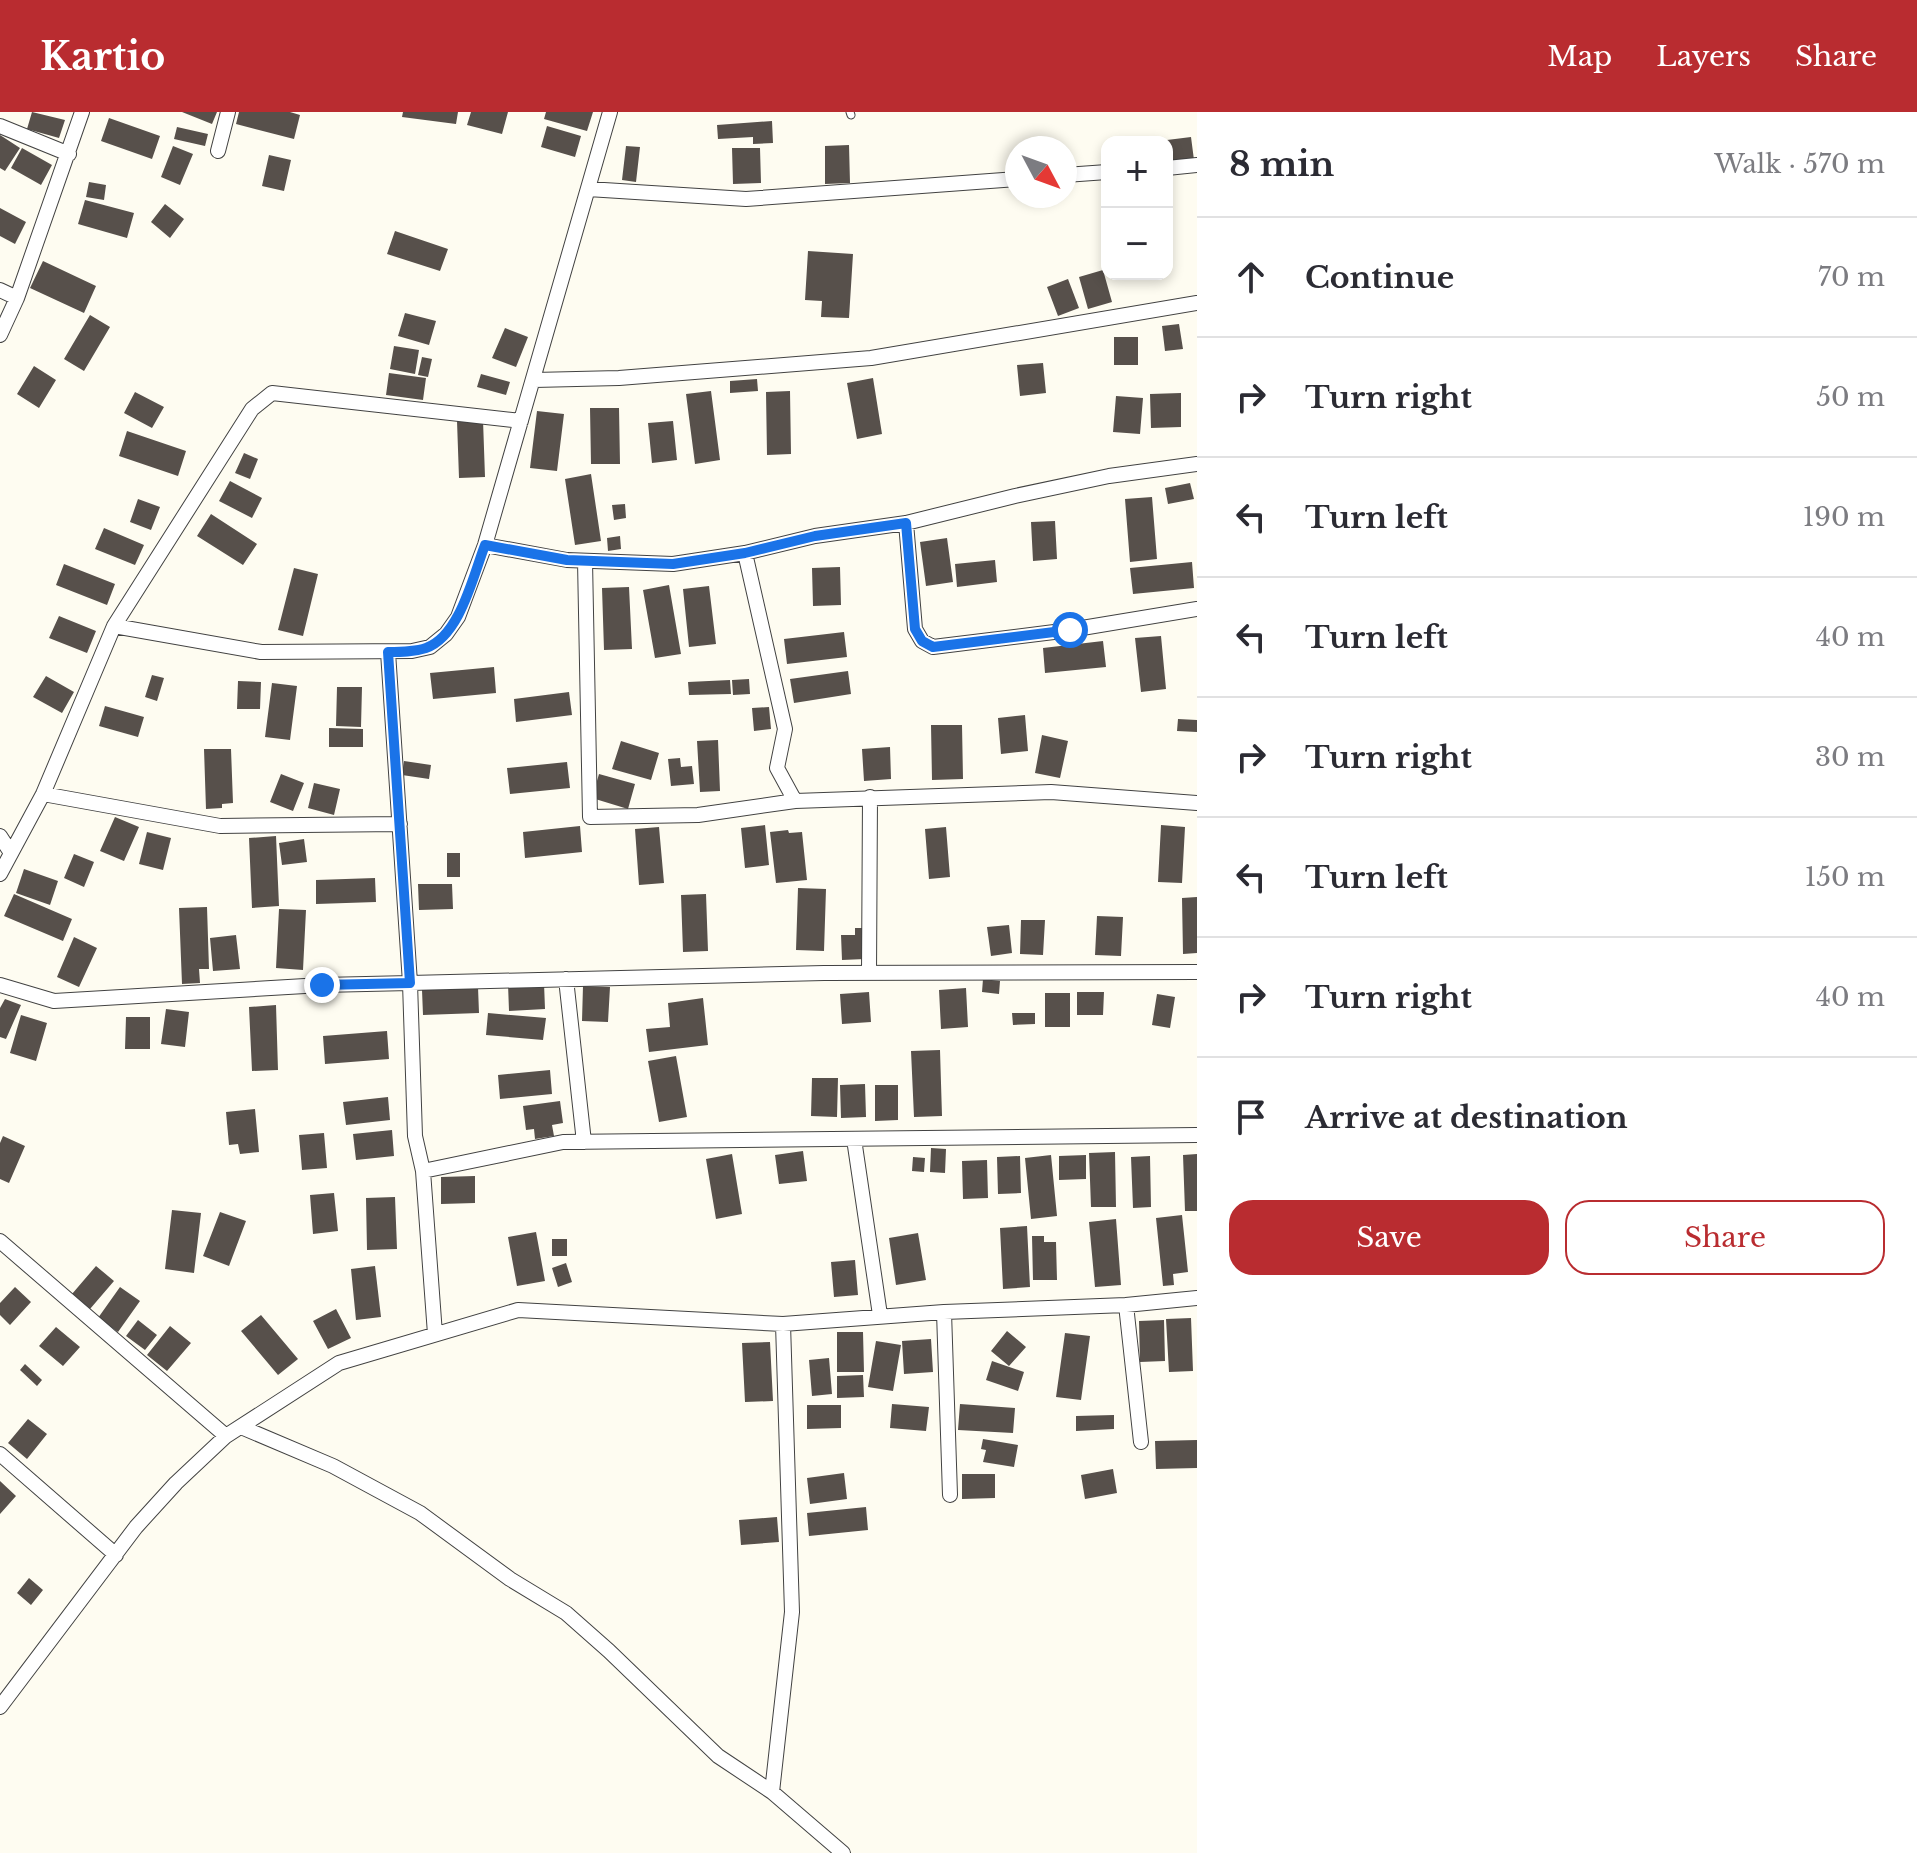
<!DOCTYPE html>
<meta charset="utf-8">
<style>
:root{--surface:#fff;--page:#f7f7f7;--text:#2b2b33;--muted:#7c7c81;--line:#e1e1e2;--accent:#b92c30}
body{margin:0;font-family:"Libre Baskerville",serif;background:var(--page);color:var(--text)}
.controls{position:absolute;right:24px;top:24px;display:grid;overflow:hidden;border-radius:16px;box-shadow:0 4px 12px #0003}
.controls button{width:72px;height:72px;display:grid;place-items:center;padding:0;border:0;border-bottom:2px solid var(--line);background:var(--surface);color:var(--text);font:40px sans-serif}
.compass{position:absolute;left:1005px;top:24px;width:72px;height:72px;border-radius:50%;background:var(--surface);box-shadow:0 4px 12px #0003;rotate:131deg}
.stop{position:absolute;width:24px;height:24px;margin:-18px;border:6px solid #1a73e8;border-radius:50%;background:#fff}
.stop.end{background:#1a73e8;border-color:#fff;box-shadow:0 2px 8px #0008}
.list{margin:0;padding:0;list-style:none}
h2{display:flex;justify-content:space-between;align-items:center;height:104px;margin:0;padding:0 32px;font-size:34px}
h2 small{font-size:26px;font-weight:400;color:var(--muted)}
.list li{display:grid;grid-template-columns:52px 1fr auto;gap:24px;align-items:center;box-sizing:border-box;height:120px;padding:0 32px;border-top:2px solid var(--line)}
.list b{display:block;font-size:30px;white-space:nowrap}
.list em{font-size:26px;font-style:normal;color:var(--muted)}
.actions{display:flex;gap:16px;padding:24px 32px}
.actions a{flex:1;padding:18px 0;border:2px solid var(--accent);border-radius:24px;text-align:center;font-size:28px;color:var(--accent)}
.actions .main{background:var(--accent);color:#fff}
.icon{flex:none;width:44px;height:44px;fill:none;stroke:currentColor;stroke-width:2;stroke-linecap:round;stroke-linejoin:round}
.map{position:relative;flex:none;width:1197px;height:1741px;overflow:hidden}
header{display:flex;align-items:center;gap:48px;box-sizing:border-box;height:112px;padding:0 40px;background:var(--accent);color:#fff}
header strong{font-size:38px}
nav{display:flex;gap:44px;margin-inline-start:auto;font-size:28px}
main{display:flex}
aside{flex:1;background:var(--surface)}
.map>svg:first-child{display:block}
</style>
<header>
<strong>Kartio</strong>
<nav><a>Map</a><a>Layers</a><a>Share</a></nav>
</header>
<main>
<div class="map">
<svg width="1197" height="1741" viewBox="0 0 1197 1741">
<rect width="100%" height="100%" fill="#fefcf1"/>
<path fill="#57504b" d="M32,0L65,8L59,26L27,17Z
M182,0H217L212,12Z
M239,0H290L300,3L294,27L236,12Z
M403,0H458L456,12L402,5Z
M471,0H508L502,22L467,13Z
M546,0H593L587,19L544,7Z
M109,6L160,24L152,47L101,29Z
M772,9L773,31L753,32V25L718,27L717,13Z
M547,14L581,24L575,45L541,35Z
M177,15L208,22L205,34L174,27Z
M0,23L20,36L5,59L0,56Z
M1191,25L1194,48L1167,51V28Z
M849,33L850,71L825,72V34Z
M173,34L193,42L180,73L161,65Z
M626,34L640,35L636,70L622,68Z
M22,36L52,53L41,73L11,56Z
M732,36H760L761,71L733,72Z
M269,43L291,48L284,79L262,74Z
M89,70L106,73L104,88L86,85Z
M85,88L134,101L127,126L78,112Z
M165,92L184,107L170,126L151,110Z
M0,96L26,110L15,132L0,124Z
M395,119L448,137L440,159L387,142Z
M808,139L853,142L849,206L821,205L822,189L805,188Z
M43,149L96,174L84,201L30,176Z
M1103,158L1112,190L1088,197L1079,165Z
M1068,167L1079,196L1058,204L1047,175Z
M405,201L436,209L429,233L398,224Z
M90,203L110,215L84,259L64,247Z
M1179,212L1183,237L1165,239L1162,214Z
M505,216L528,225L516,255L492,246Z
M1114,225H1138V253H1114Z
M394,234L419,238L415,262L390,257Z
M422,245L432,247L428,265L418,263Z
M1043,251L1046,281L1020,284L1017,253Z
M34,254L56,268L39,296L17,282Z
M389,261L426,266L423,288L386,283Z
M481,262L510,270L506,283L477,275Z
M873,266L882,322L857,327L847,271Z
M757,267L758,279L730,281V269Z
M711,279L720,348L695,352L686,282Z
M790,279L791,342L767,343L766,280Z
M135,280L164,295L152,316L124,301Z
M1181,281V315L1151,316L1150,282Z
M1116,284L1143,286L1140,322L1113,320Z
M590,296H619L620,352H591Z
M537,299L564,302L557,359L530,356Z
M483,308L485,365L459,366L457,309Z
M673,309L677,348L652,351L648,311Z
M127,319L186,339L178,364L119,344Z
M244,341L258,347L250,367L235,361Z
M591,362L601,429L575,433L565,367Z
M230,369L262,386L252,406L219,389Z
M1190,371L1194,387L1168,392L1165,376Z
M1152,385L1157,447L1130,450L1125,387Z
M138,387L160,395L151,418L130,410Z
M625,392L626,406L614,408L612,393Z
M211,402L257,432L243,453L197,424Z
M1055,409L1057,447L1033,449L1031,410Z
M104,416L144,433L135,453L95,437Z
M620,424L621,437L608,439L607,426Z
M947,426L953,470L926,474L920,430Z
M995,448L997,470L957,475L955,452Z
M1192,450L1194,476L1133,482L1130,456Z
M64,452L115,472L107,493L56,473Z
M840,455L841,493L813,494L812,456Z
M294,456L318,462L303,524L278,518Z
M669,473L681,542L655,546L643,478Z
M709,474L716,532L689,535L683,477Z
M629,475L632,537L604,538L602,476Z
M59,504L96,519L87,541L49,526Z
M844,520L847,545L787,552L784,527Z
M1161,524L1166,577L1141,580L1135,526Z
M1103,529L1106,555L1045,561L1043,536Z
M494,555L496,581L433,587L430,561Z
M848,559L851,582L794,591L790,567Z
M152,563L164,566L157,589L145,585Z
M46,564L74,580L62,601L33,585Z
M749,567L750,582L733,583L732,568Z
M730,568L731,582L689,583L688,570Z
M238,569L261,570L260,597H237Z
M272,571L297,574L290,628L265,625Z
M337,575H362L361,615L336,614Z
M569,580L572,603L516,610L514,587Z
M105,594L144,605L138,625L99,614Z
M769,595L771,617L754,619L752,596Z
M1025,603L1028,639L1001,642L998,606Z
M1178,607L1197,608V620L1177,619Z
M931,613H962L963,667L932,668Z
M329,616L363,617V635H329Z
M1042,623L1068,629L1060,666L1035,661Z
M718,628L720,679L700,680L697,629Z
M621,629L659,641L651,668L612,657Z
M890,635L891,667L864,669L862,637Z
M204,637H231L233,691L222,692V696L206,697Z
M680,646L681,655L692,654L694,672L671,674L668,647Z
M404,649L431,653L429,667L402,663Z
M567,650L570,676L510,682L507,656Z
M281,662L304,671L293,699L270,690Z
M599,662L635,672L628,697L592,686Z
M314,671L340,677L334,703L308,696Z
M115,705L139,715L124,749L100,739Z
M765,713L769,753L745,756L741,716Z
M1161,713L1185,715L1182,771L1158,770Z
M580,714L582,740L525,746L523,720Z
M659,715L664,771L639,773L635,717Z
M946,715L950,765L929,767L925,717Z
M788,718L789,721L802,720L807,768L776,771L770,720Z
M147,720L171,726L163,758L139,752Z
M276,724L279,794L252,796L249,726Z
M304,727L307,750L282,753L279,731Z
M447,741H460V765H447Z
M74,742L94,750L84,775L64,766Z
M24,757L58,769L50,793L16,781Z
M375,766L376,790L316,792V768Z
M418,772H452L453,797L419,798Z
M798,776L826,777L824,839L796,838Z
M14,782L72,807L63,829L4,804Z
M706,782L708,839L683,840L681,783Z
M1197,785V841L1183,842L1182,786Z
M207,795L209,857H199L200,871L182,872L179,796Z
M279,797L306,798L303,858L276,856Z
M1097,804L1123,805L1121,844L1095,843Z
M1021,808H1045L1043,843L1020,842Z
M1009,813L1012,841L991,844L987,815Z
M855,816H865V847L842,848L841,823H855Z
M236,823L240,857L213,859L210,826Z
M74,825L97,836L79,875L57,865Z
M983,867L1000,869L999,882L982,880Z
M544,871L545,897L509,899L508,872Z
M583,874L610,875L608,910L582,909Z
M478,875L479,901L423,903L422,878Z
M966,876L968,915L941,917L939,878Z
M869,880L871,910L842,912L840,882Z
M1077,880H1104L1103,903H1077Z
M1045,881H1070V915H1045Z
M1157,882L1175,885L1170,916L1152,913Z
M703,886L708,933L649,940L646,917L670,915L668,891Z
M5,887L21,893L6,927L0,925V896Z
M276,893L278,958L252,959L249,895Z
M166,897L189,900L185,935L161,932Z
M488,901L546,906L543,928L486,923Z
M1012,901H1035V912L1013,913Z
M21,903L47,911L36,949L10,941Z
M126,905H150V937H125Z
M387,919L389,947L325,952L323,924Z
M940,938L942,1004L914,1005L911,939Z
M676,944L687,1005L659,1010L648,949Z
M550,958L552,982L500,987L498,963Z
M812,966H838L837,1005L811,1004Z
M865,972L866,1005L841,1006L840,973Z
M875,973H898V1008L875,1009Z
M388,985L390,1008L346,1013L343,990Z
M560,989L563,1011L552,1013L554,1024L535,1027L534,1017L526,1018L523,994Z
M255,997L259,1040L240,1042L238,1032L229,1033L226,1000Z
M392,1018L394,1044L356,1048L353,1022Z
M324,1021L327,1056L302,1058L299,1023Z
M3,1024L25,1034L9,1071L0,1067V1031Z
M931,1036L946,1037L945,1061L930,1060Z
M803,1039L807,1069L779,1072L775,1043Z
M1115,1040L1116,1095H1091L1089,1041Z
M732,1042L742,1102L716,1107L706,1047Z
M1197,1042V1099H1185L1183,1043Z
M1051,1043L1057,1104L1031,1107L1025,1046Z
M1086,1043V1067L1059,1068V1044Z
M1020,1044L1021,1081L998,1082L997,1045Z
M1150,1044L1151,1095L1133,1096L1131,1045Z
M913,1045L925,1046L924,1060L912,1059Z
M987,1048L988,1086L963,1087L962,1049Z
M475,1064V1091L441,1092V1065Z
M334,1081L338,1119L313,1122L310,1083Z
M395,1085L397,1137L367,1138L366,1086Z
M172,1098L201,1101L194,1161L165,1157Z
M220,1100L246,1109L229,1154L203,1144Z
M1182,1103L1188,1160L1173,1162L1174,1173L1163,1174L1156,1106Z
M1116,1107L1121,1173L1095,1175L1089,1110Z
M1027,1114L1030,1175L1003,1177L1000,1116Z
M536,1120L545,1169L517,1174L508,1125Z
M918,1121L926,1168L896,1173L889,1126Z
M1032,1124H1044V1130H1056L1057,1168H1033Z
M552,1127H567V1144H552Z
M855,1148L858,1183L834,1185L831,1150Z
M566,1151L572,1170L558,1175L552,1156Z
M96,1154L114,1169L90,1197L72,1182Z
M375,1154L381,1205L356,1208L351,1157Z
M15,1175L31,1190L10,1213L0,1203V1191Z
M120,1175L140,1189L118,1220L98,1206Z
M336,1197L351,1226L328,1237L313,1209Z
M261,1203L298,1247L278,1263L241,1219Z
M1191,1206L1193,1259L1169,1260L1166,1207Z
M138,1208L157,1223L145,1238L126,1224Z
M1164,1208L1165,1249L1140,1250L1139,1209Z
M170,1214L191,1231L167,1259L147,1243Z
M56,1215L80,1235L63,1254L39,1234Z
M1007,1219L1026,1235L1009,1254L991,1239Z
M837,1220H863L864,1260H837Z
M1065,1221L1090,1224L1081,1288L1056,1285Z
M931,1227L933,1260L904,1262L902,1229Z
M876,1229L901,1233L893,1279L868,1275Z
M770,1230L773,1289L745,1290L742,1231Z
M829,1246L832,1282L812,1284L809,1248Z
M992,1249L1024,1260L1018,1279L986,1268Z
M25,1252L42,1268L37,1274L20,1258Z
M863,1263L864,1285L837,1286V1264Z
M892,1292L929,1295L926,1319L890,1316Z
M960,1292L1015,1296L1013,1321L958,1318Z
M807,1293H841V1316L807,1317Z
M1114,1303V1317L1076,1319V1304Z
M28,1307L47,1322L27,1347L8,1331Z
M983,1327L1018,1333L1014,1355L983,1350L986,1338L981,1337Z
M1197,1328V1356L1156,1357L1155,1329Z
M1113,1357L1117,1381L1085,1387L1081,1363Z
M844,1361L847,1387L810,1392L807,1366Z
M962,1362H995V1386L962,1387Z
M0,1369L16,1384L0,1402Z
M866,1395L868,1418L809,1424L807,1401Z
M777,1405L779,1430L741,1433L739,1408Z
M29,1466L43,1478L31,1493L17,1481Z"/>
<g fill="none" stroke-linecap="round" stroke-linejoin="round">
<g stroke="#424242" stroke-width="9">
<path id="service" d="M850,0L851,3"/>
</g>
<g stroke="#424242" stroke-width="16">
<path id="minor" d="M0,14L69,42
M218,39L228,0
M1167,56L1197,53
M1065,63L1107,60
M588,77L746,87L1017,67
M0,178L17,186
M0,223L17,186L82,0
M534,268L619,266L871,246L1197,191
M906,411L915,517L922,529L933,535L1070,518L1197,497
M485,433L567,448L673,452L745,441L815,424L906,411L1015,384L1109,364L1197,352
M745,441L785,617L777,656L795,689L1051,680L1197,691
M585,449L590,705L698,703L795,689
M114,514L261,540L412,539L430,535L446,522L458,505L485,433L610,0
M388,540L410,871L415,1024L423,1059
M43,682L220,714L400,712
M0,724L11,741
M0,762L43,682L114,514L252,297L272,281L521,309
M869,861L870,685
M566,867L584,1030
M0,873L54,889L322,873L410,871L824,861L1197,860
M854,1027L880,1203
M0,1129L226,1324
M1126,1193L1141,1330
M944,1200L950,1383
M435,1222L423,1059L563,1030L1197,1023
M241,1315L333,1354L420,1401L510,1467L566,1501L609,1539L718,1644L772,1680L843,1741
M0,1342L116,1443
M0,1595L136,1415L176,1371L226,1324L339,1251L518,1198L783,1212L944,1200L1126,1193L1197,1186
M772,1680L792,1500L783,1212"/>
</g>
<use href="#service" stroke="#fff" stroke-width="7"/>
<use href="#minor" stroke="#fff" stroke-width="14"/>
</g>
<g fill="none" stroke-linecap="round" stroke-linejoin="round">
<path stroke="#1a73e8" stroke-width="10" d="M322,873L410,871L388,540C401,540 414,540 426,536C460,524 473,464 485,433L567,448L673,452L745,441L815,424L906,411L915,517L922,529L933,535L1070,518"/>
</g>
</svg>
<div class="controls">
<button>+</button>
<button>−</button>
</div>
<svg class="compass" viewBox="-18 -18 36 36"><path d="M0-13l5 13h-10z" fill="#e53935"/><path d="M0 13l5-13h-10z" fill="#7c7c81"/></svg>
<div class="stop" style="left:1070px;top:518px"></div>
<div class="stop end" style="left:322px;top:873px"></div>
</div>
<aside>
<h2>8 min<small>Walk · 570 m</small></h2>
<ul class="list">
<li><svg class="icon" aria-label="ahead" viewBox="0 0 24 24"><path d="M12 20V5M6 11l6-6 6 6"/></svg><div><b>Continue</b></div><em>70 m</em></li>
<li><svg class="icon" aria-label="right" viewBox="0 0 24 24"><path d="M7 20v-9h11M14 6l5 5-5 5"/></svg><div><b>Turn right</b></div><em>50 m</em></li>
<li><svg class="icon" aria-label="left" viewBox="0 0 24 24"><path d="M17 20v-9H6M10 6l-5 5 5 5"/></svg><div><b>Turn left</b></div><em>190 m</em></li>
<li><svg class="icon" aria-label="left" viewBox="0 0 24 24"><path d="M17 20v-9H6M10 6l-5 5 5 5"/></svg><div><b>Turn left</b></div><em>40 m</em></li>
<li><svg class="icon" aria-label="right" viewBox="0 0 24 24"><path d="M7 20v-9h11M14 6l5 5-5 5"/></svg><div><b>Turn right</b></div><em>30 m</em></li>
<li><svg class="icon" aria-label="left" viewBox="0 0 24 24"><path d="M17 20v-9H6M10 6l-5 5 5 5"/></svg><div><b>Turn left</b></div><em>150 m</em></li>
<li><svg class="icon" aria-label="right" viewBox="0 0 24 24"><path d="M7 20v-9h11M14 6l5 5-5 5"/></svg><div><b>Turn right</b></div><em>40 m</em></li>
<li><svg class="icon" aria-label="arrive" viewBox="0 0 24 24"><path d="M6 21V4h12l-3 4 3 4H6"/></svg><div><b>Arrive at destination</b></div></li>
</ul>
<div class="actions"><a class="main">Save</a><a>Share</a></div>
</aside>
</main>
